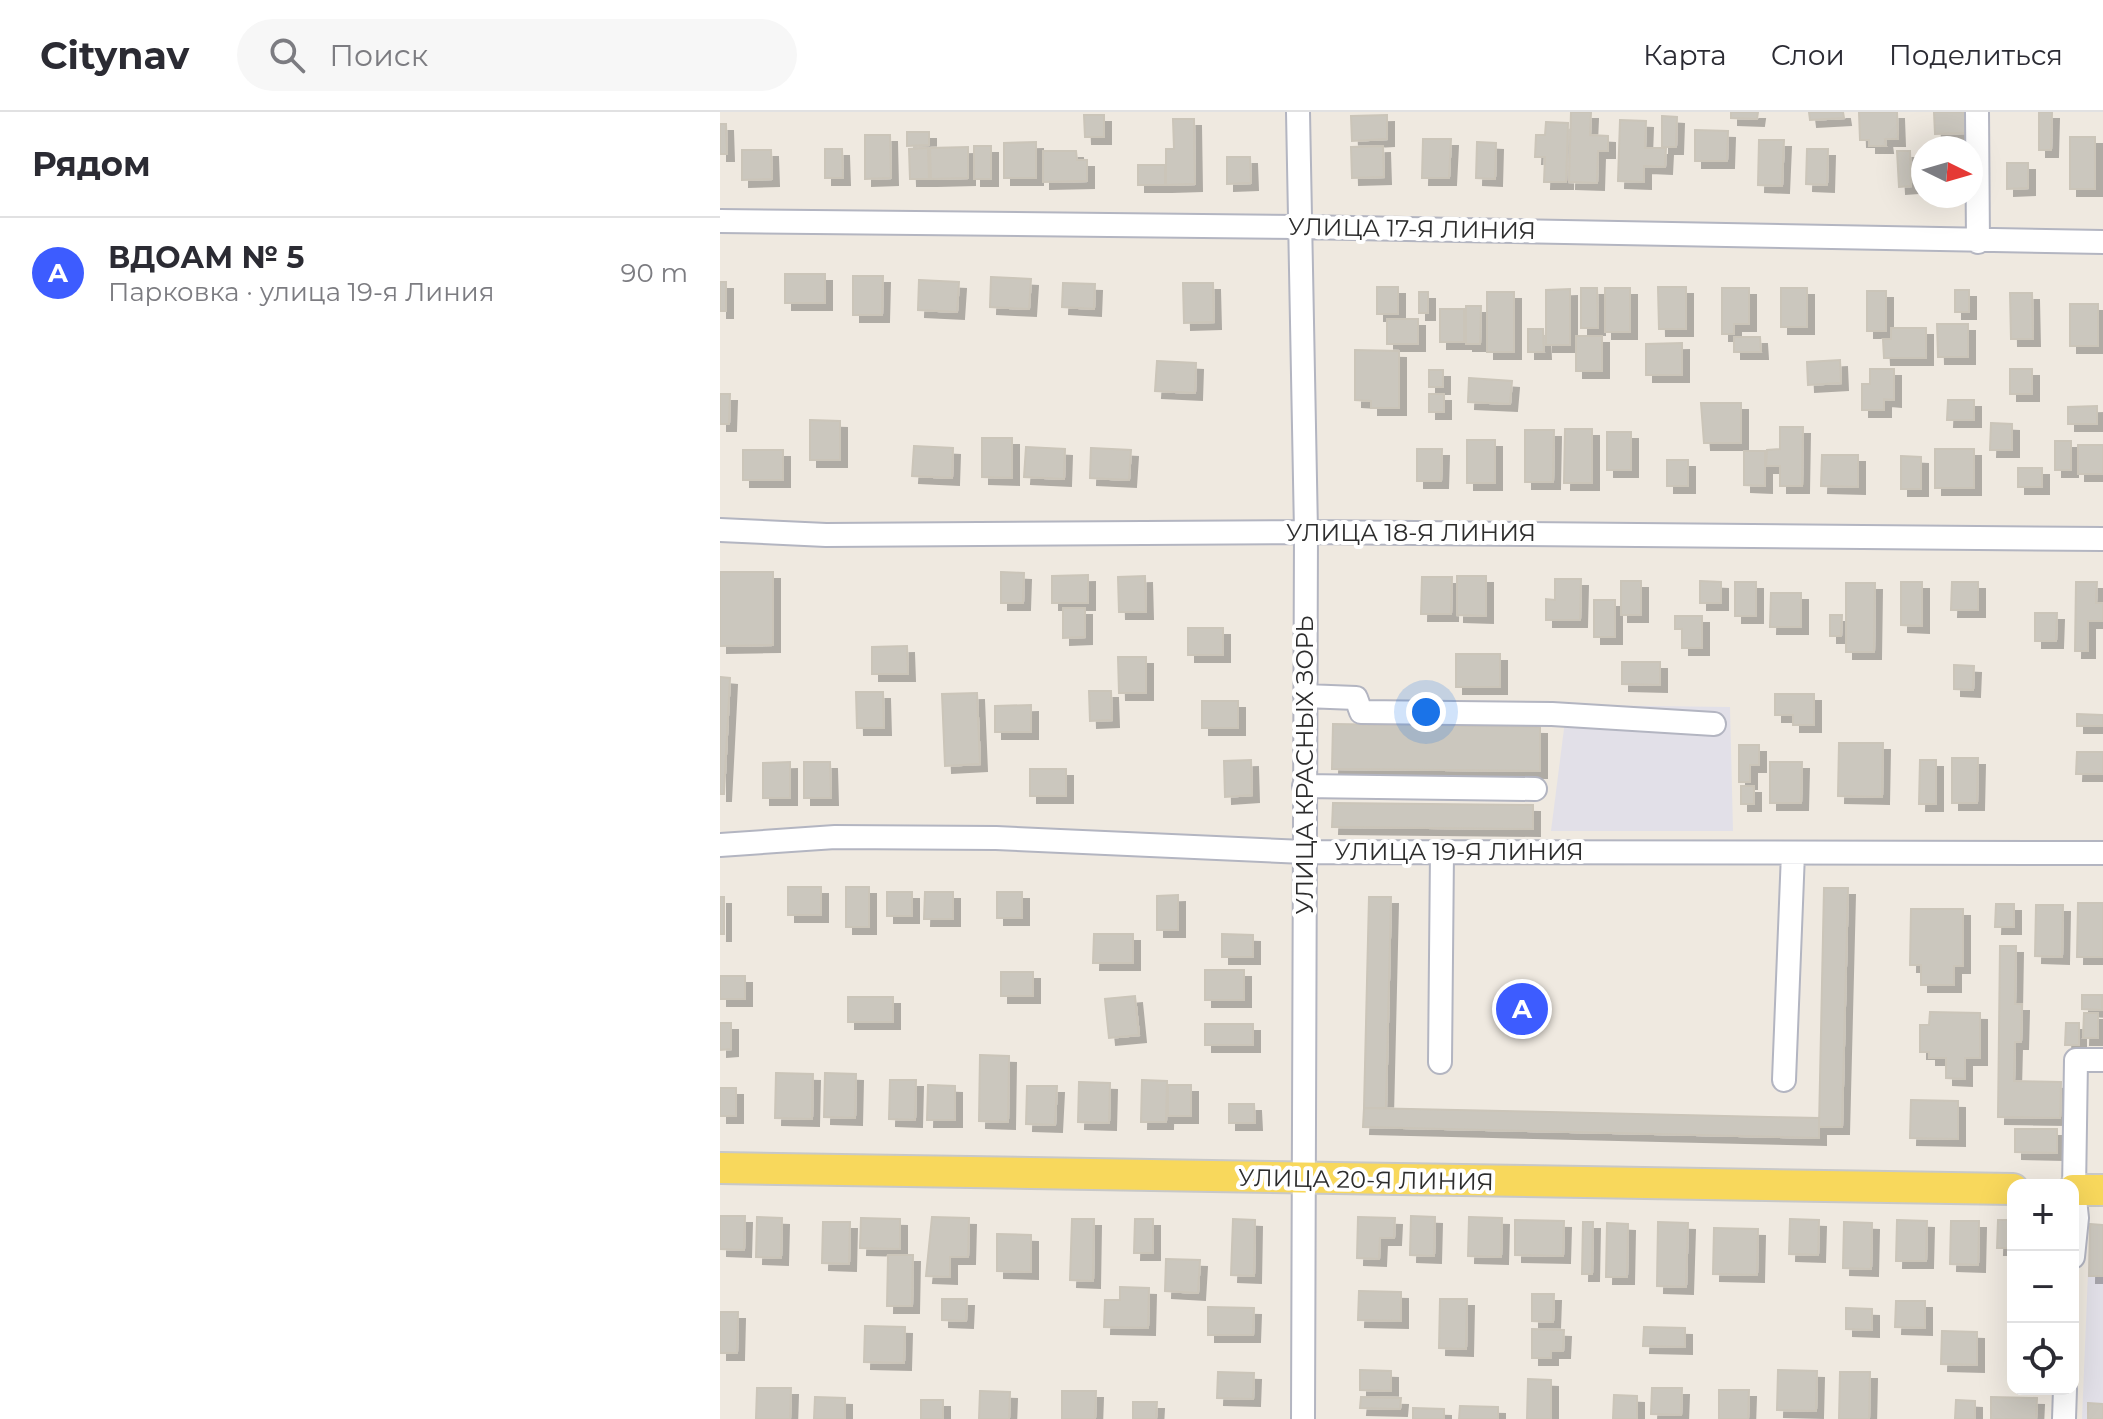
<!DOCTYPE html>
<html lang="ru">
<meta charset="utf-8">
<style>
:root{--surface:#fff;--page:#f7f7f7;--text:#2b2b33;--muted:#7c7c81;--line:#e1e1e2;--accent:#3d5cff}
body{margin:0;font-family:Montserrat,sans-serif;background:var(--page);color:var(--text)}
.controls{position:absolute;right:24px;bottom:24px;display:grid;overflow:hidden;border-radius:16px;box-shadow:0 8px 32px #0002}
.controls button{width:72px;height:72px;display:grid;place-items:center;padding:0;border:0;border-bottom:2px solid var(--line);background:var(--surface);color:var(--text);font:40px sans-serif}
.compass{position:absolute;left:1191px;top:24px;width:72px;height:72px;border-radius:50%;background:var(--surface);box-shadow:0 8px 32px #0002;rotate:95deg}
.you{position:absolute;left:706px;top:600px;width:28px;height:28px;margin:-20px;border:6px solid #fff;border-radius:50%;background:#1a73e8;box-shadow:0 0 0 12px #1a73e833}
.badge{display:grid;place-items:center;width:52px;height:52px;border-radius:50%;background:var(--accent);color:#fff;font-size:26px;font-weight:700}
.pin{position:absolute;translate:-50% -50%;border:4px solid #fff;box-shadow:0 2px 8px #0006}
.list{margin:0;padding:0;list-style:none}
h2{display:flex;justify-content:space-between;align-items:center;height:104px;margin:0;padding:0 32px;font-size:34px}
h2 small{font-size:26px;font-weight:400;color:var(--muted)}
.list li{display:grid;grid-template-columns:52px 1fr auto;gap:24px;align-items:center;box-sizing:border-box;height:112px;padding:0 32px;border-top:2px solid var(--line)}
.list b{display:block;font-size:30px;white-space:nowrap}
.list p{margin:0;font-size:26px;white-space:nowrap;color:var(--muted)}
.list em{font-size:26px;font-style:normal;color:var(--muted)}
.icon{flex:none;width:44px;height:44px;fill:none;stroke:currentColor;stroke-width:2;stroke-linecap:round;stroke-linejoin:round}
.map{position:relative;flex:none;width:1383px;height:1307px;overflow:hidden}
header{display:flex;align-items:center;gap:48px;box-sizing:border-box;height:112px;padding:0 40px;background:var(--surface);border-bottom:2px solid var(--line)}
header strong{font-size:38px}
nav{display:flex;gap:44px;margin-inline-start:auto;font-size:28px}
.search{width:560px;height:72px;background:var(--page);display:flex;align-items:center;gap:20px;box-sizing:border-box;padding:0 28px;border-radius:44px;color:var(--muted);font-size:30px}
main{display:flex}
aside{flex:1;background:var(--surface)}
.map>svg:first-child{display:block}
</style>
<header>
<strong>Citynav</strong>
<div class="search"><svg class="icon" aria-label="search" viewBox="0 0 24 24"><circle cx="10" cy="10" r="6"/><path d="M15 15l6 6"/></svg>Поиск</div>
<nav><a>Карта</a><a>Слои</a><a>Поделиться</a></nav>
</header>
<main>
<aside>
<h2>Рядом<small></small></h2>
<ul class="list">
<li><span class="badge">A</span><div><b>ВДОАМ № 5</b><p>Парковка · улица 19-я Линия</p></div><em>90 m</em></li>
</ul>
</aside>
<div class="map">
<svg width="1383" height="1307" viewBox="0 0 1383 1307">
<defs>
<filter id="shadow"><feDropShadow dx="7" dy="7" stdDeviation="0" flood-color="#0004"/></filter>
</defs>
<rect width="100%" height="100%" fill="#efe9e0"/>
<path fill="#e2e0e8" d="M847,593L1010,595L1013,719H831Z
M1370,1112L1383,1113V1307H1362Z"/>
<path fill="#cbc7be" stroke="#cbc5b9" stroke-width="2" filter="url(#shadow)" d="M851,0H871L870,23L888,24V39H878L877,71L849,70Z
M1011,0H1038L1037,7L1011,6Z
M1089,0H1123L1124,6L1090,8Z
M1139,0H1177L1178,27H1165L1166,34H1149V28H1140Z
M1214,0H1245L1246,21L1215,22Z
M1319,0H1332L1331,38H1319Z
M364,3H384V25H365Z
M667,3V27L632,29L631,4Z
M942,4L957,5L956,35H942Z
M453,7H474L475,72L446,73V37H454Z
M900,8L926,9L925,36H946L945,55L924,54V70L898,69Z
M826,10L848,11L846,70H824L825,45H815L816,23H825Z
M0,12H6L7,42H0Z
M975,18L1008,19L1007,49H975Z
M187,20H209V33L187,34Z
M145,23H170L171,66L145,67Z
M1350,25H1375V77H1350Z
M703,27H731L729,66H702Z
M1039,28H1064L1062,74L1038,73Z
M316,30V66H284V31Z
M757,30L776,31L775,67L756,66Z
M254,34H271V67H254Z
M663,34L664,65L632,66L631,35Z
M248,35V66L211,67L210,36Z
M208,36L209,67H190L189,37Z
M105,37H122L123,66H105Z
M1087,37H1108L1107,73L1086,72Z
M22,38H51L52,67L22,68Z
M323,39H356L357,48H367V69L323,70Z
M1177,39H1190L1191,74L1179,75Z
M507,45H530L531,71L507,72Z
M1287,51H1308V76L1287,77Z
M418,53H445V73H418Z
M65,162H105V191H65Z
M133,164H163L162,203H133Z
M271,165L311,167L309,197L270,195Z
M199,168L239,170L237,200L198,198Z
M0,170H6V199H0Z
M343,171L375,172L374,197L342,195Z
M463,171H493L494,210L464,211Z
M657,175H678V202H657Z
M938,175H966V217H939Z
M861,176H877L878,216H861Z
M885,176H910V220H885Z
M1002,176H1029V212H1014V222H1002Z
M1061,176H1087V215H1061Z
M850,177V233H826V178Z
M1235,178H1249V200H1235Z
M1147,179H1166V219H1147Z
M699,180H708V201H699Z
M767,180H794V240H767Z
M1290,181H1312L1313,227H1291Z
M1350,192H1378V234H1350Z
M746,194H761L760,232H746Z
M720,197H744V230H720Z
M667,207H698V232H667Z
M1217,212H1248V245H1218Z
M1171,216H1206V246H1164L1163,227H1171Z
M808,217H823L824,240H808Z
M856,224H882V259H856Z
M1014,225H1040L1041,240H1014Z
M962,231V263H926V232Z
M635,238L679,239V296H651V289L635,288Z
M1120,248L1121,271L1088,273L1087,250Z
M437,249L476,251L475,281L435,279Z
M1150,257H1174V288L1164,287V298H1142V272H1150Z
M1290,257H1312V282H1290Z
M709,258H723V275H709Z
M749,266L792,269L790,292L748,290Z
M0,282H10L9,312H0Z
M709,282H724V300H709Z
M1228,288H1254V308H1227Z
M981,291H1021V331H984Z
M1377,294V312H1348V295Z
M90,308L120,309V348H90Z
M1271,311L1292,312V338H1270Z
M1060,315H1083L1082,374H1060V354H1046L1047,338L1060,337Z
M845,317H872V371H844Z
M805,318H834L833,370H805Z
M887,320H911V358H887Z
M262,326H292V366L262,365Z
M747,328H775V371H747Z
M1335,329H1351V358H1335Z
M1358,333H1383V362H1358Z
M194,334L233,336L232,366L192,364Z
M306,335L345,337L344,367L304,365Z
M371,336L411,338L409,368L370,366Z
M697,337H722L721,369H697Z
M1215,337H1254V376H1215Z
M23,338H63V368H23Z
M1024,339H1045V374L1024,373Z
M1102,343H1138V375L1101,374Z
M1181,344L1201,345V377H1181Z
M947,348H968V374H947Z
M1298,356H1322V375H1298Z
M0,460H53V533L0,534Z
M281,460L304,461L303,491H281Z
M368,463V491H332V464Z
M425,464L426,500H399L398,465Z
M737,464H766V504L737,503Z
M702,465H732L731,502H701Z
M835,467H861L860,508H826V487L835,488Z
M901,469H921V503H901Z
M980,469L1001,470V491H980Z
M1015,470H1036V504H1015Z
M1181,470H1202V514L1181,513Z
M1232,470H1258V498H1231Z
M1356,470H1377L1376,491H1383V509H1368V539H1355Z
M1126,471H1155L1154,540H1126Z
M1051,481H1081V515H1050Z
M874,488H895V525H874Z
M343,496H365V525L343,526Z
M1315,501H1337L1336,529H1315Z
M1110,503H1122L1121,524H1110Z
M955,504H982V536H962V517H955Z
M468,516H503V543H468Z
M187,534L188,562H152V535Z
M736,542H780V575H736Z
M398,545H426V581H399Z
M902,550H940V573L902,572Z
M1234,553L1254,554L1253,578L1234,577Z
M0,565L10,566L4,682H0Z
M369,579H391L392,608L370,609Z
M136,580H163L164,616H137Z
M257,581L260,652L225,654L222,582Z
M1055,582H1094V613H1073V603H1055Z
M482,589H518V616H482Z
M311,593V620H275V594Z
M1357,602L1383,603V614H1357Z
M613,612L820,615V659L612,657Z
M1119,631H1163L1162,685L1118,684Z
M1019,633H1039V653H1030V670H1019Z
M1357,640H1383V662H1356Z
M1232,646H1258L1257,691H1232Z
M531,648L532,683L505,685L504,649Z
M1200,648H1216V692H1199Z
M70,650V686H43V651Z
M84,650H110L111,686H84Z
M1050,650H1082L1081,691H1050Z
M310,657H346V684H310Z
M1021,674H1034V692H1021Z
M613,691L813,693V717L612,715Z
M68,775H101V803H68Z
M126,775H149V815H126Z
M1104,776H1128L1122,1015H1099Z
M167,780H192V804H167Z
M205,780H233V807H204Z
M277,780H302V806H277Z
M458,783V818H437V784Z
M0,785H4V822H0Z
M649,785H671L666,996H644Z
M1358,791H1383V845H1357Z
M1276,792H1294V815H1275Z
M1316,793H1343L1342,845L1315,844Z
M1191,797H1243V854H1234V873H1201V853H1190Z
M374,822H413V851H373Z
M502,822L533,823V845H502Z
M1280,834H1296L1295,892H1302L1301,930H1295L1294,969L1341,970L1340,1006L1278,1005Z
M485,858H524V888H485Z
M281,860H313V884H281Z
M0,864H25V887H0Z
M1362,883H1382V898L1362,897Z
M415,884L419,923L389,926L385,887Z
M128,885H173V910H128Z
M1210,900L1260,901V946H1245V967L1226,966V946H1209V940H1200V913H1209Z
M1364,901H1378V926H1363Z
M0,911H11V937L0,938Z
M1346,911H1359V933H1345Z
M485,912H533V933H485Z
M260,943L289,944L288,1010L259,1009Z
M56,961L93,962L92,1007L55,1006Z
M105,961L136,962L135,1006L104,1005Z
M170,968H196L195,1008L169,1007Z
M422,968L447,969L446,1010H421Z
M359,970L390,971L389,1011L358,1010Z
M208,973L235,974V1008H207Z
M448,973H471V1004H448Z
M307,974H337L335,1013L306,1012Z
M0,976H16V1004H0Z
M1191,988L1238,989V1027L1190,1026Z
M509,992H534L535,1011H509Z
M644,996L1099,1006V1026L643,1015Z
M1295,1017H1337V1041L1295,1040Z
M0,1104H25L24,1138L0,1137Z
M691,1104L715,1105L714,1144L690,1143Z
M37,1105L62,1106L61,1146L36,1145Z
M212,1105L249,1106L248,1145H230V1165L206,1164Z
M638,1105L675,1106L674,1126H660L659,1147L637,1146Z
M749,1105L782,1106L781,1145L748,1144Z
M141,1106L180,1107V1137L140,1136Z
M352,1107H374L373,1169L350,1168Z
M415,1107H433V1141H414Z
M513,1107L535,1108L534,1164L511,1163Z
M1070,1107L1099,1108L1098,1143L1069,1142Z
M795,1108L844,1109L843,1144L795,1143Z
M1177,1108L1207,1109L1206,1149H1176Z
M1278,1108H1293V1136H1277Z
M1231,1109H1259L1258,1153L1230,1152Z
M103,1110H130L129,1152L102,1151Z
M863,1110H873L872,1162H862Z
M938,1110L968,1111L966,1175L937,1174Z
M1124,1110L1152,1111L1151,1157L1123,1156Z
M887,1111L908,1112L907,1165H886Z
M1370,1112L1383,1113V1164H1369Z
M994,1116L1038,1117L1037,1163L993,1162Z
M277,1122L311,1123V1160L277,1159Z
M168,1143H193L192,1194H167Z
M446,1147L480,1148L478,1181L445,1179Z
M400,1175L429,1176L428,1216L384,1215L385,1188H400Z
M639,1179L681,1180V1209L638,1208Z
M812,1182H834L833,1210L812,1209Z
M222,1187H247L246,1209L222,1208Z
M720,1187H747L746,1237L719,1236Z
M1176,1189H1205V1216L1175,1215Z
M488,1195L534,1196L533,1223H488Z
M1126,1196L1152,1197V1218L1126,1217Z
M0,1200H18L17,1241H0Z
M145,1214L185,1215L184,1251L144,1250Z
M924,1215L965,1216V1235L923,1234Z
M812,1217L844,1218L843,1239H831V1246H812Z
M1222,1219L1257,1220V1253L1221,1252Z
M640,1258L671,1259V1279L640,1278Z
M1058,1258L1097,1259L1096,1299L1057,1298Z
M498,1260L534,1261L533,1287L497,1286Z
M1120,1260H1150L1149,1307H1119Z
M808,1267L831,1268V1307H807Z
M37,1276H71L70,1307H36Z
M932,1276H962L961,1303L931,1302Z
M999,1278H1029L1028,1307H999Z
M260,1279L290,1280L289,1307H259Z
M342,1279H376L375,1307H342Z
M894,1283L917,1284V1307H893Z
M95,1285L125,1286V1307H94Z
M641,1285L681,1286L680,1297L640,1296Z
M1271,1285L1317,1286L1316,1307H1271Z
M201,1288H223V1307H201Z
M1236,1288L1255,1289V1307H1235Z
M413,1290H437L436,1307H413Z
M1368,1291L1383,1292V1307H1368Z
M740,1294L778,1295V1307H739Z
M693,1296L724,1297V1307H693Z"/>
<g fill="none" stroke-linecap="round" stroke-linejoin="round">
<g stroke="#b3b5c1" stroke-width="26">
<path id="minor" d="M578,0L586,420L583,1307
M1257,0L1258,130
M0,109L580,115L1383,130
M0,418L106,423L586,420L1383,427
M585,584L636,586L641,600L832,602L994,612
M584,674L815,677
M0,733L115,725L276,726L584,740L1383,741
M720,950L722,740
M1064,968L1073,741
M1353,1145L1357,1106L1354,1078L1356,948H1383
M1344,1307L1345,1277"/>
</g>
<g stroke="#c8c8c8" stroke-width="34">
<path id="major" d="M0,1056L1293,1077
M1353,1078H1383"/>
</g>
<use href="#minor" stroke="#fff" stroke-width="22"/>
<use href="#major" stroke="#f8d85c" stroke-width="30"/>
</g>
<g text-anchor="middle" stroke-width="8" stroke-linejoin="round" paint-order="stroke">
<g font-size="24" fill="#2d2d2d" stroke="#fff">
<text transform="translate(692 117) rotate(1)" y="8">УЛИЦА 17-Я ЛИНИЯ</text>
<text x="691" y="429">УЛИЦА 18-Я ЛИНИЯ</text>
<text transform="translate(585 653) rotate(-90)" y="8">УЛИЦА КРАСНЫХ ЗОРЬ</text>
<text x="739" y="748">УЛИЦА 19-Я ЛИНИЯ</text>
<text transform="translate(646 1068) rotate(1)" y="8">УЛИЦА 20-Я ЛИНИЯ</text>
</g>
</g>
</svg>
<div class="controls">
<button>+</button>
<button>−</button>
<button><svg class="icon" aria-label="locate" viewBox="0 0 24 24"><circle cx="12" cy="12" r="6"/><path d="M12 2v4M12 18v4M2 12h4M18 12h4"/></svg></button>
</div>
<svg class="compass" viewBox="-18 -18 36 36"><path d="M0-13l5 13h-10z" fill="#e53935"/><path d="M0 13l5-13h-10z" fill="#7c7c81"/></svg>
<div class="you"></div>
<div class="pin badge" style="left:802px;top:897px">A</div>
</div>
</main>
